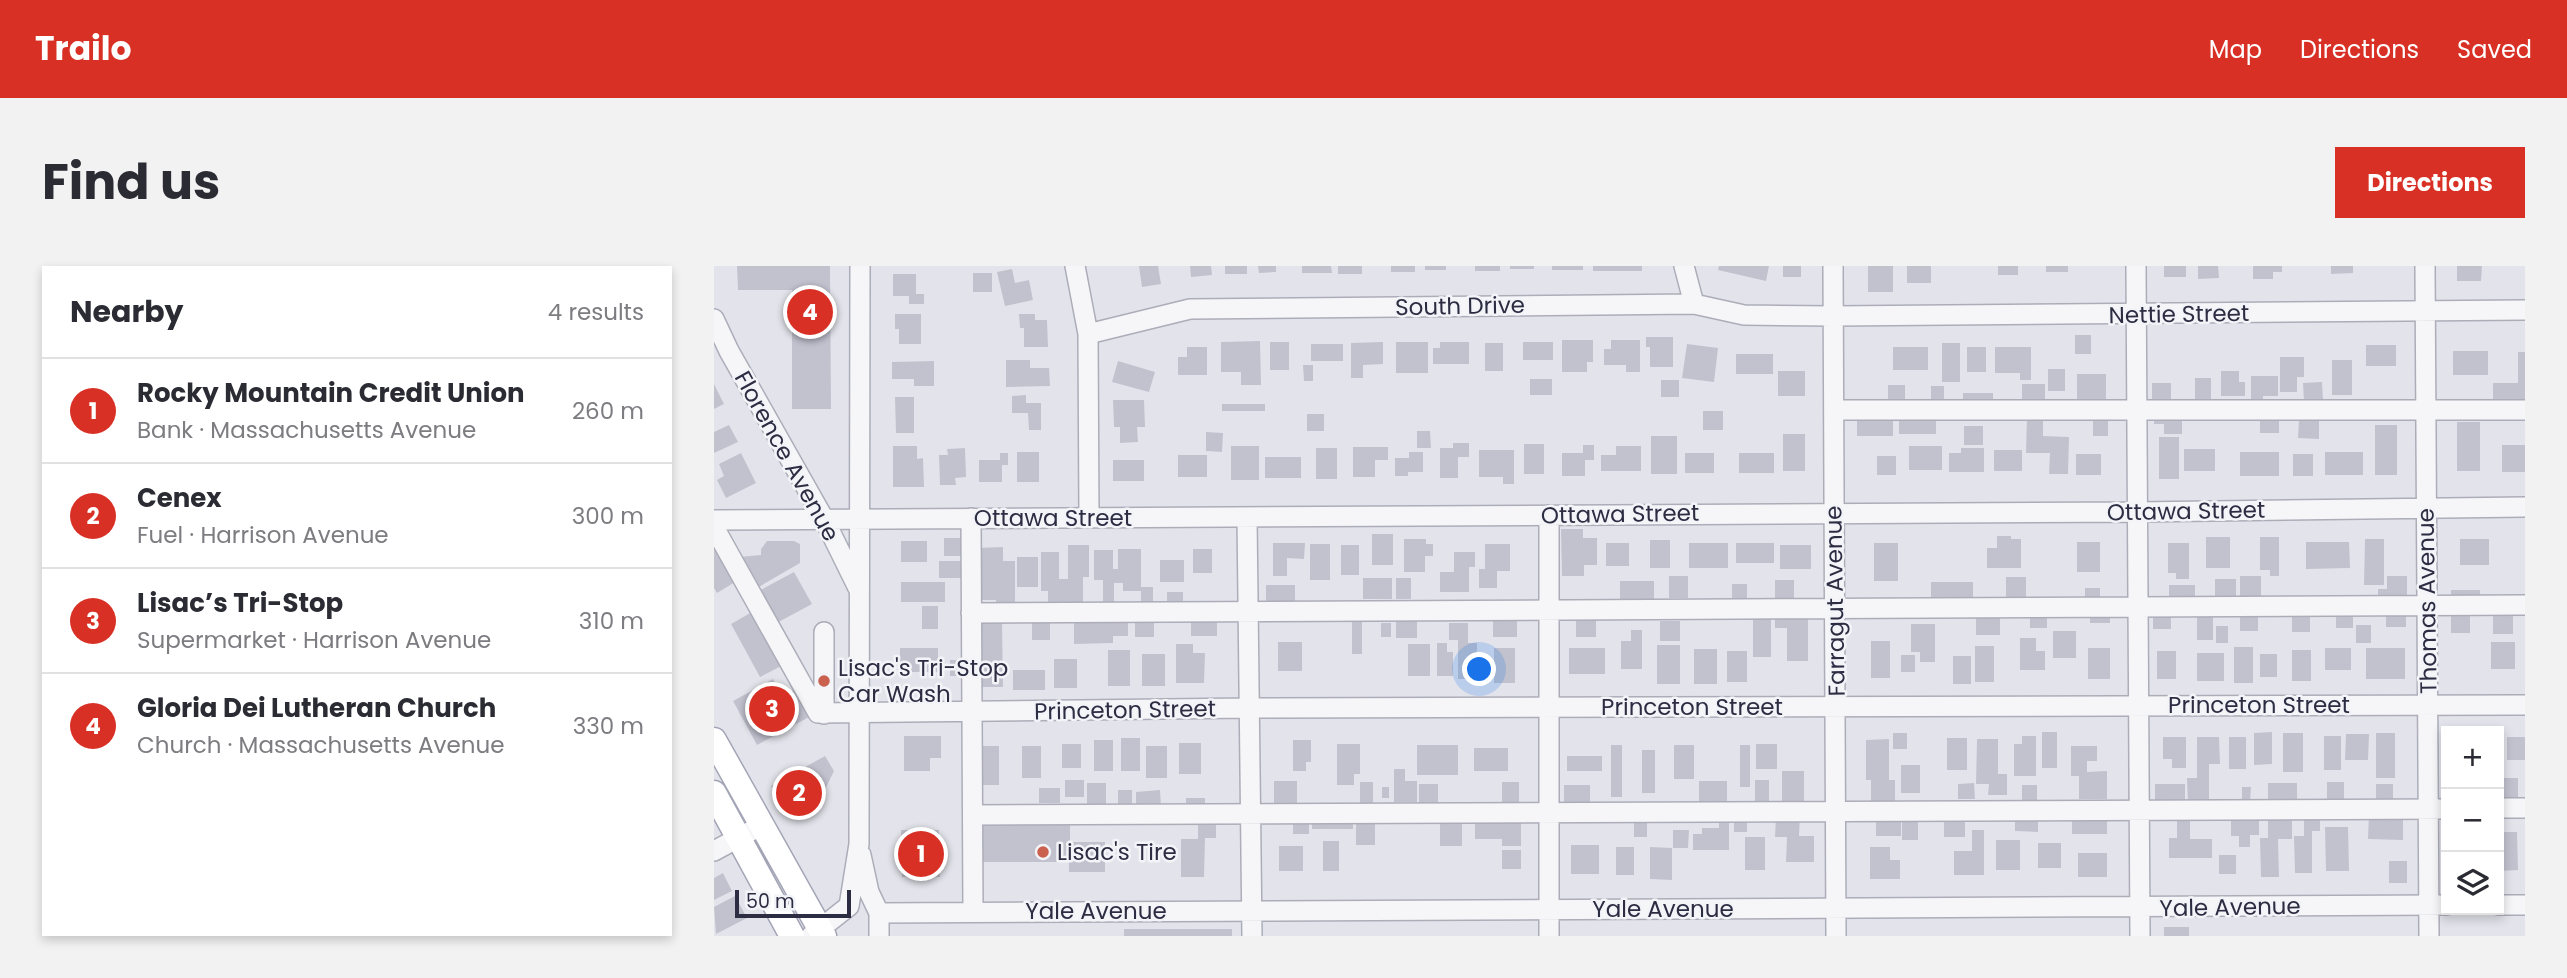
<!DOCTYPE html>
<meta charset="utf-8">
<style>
:root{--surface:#fff;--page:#f2f2f3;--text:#2b2b33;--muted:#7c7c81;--line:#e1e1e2;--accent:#d93025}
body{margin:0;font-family:Poppins,sans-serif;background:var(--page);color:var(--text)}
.controls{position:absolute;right:21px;bottom:21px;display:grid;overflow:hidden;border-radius:0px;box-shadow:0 4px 10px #0003}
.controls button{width:63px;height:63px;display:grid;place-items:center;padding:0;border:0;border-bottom:2px solid var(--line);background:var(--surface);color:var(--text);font:35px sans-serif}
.scale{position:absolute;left:21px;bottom:18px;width:116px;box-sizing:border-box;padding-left:7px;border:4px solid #2c2d43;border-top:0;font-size:19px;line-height:24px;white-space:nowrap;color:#2c2d43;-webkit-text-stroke:5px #f3f4f8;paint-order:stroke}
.you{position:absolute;left:766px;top:404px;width:24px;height:24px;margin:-18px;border:5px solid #fff;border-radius:50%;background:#1a73e8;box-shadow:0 0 0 10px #1a73e833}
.badge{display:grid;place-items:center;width:46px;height:46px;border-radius:50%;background:var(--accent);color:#fff;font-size:23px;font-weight:700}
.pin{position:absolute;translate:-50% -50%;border:4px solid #fff;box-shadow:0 2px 7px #0006}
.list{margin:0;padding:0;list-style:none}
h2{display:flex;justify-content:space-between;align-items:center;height:91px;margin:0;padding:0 28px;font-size:30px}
h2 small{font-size:23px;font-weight:400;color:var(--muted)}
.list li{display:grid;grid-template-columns:46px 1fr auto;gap:21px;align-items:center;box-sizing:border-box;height:105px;padding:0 28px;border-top:2px solid var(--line)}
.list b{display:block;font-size:26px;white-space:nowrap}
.list p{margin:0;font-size:23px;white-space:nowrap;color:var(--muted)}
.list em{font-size:23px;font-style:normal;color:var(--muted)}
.icon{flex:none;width:38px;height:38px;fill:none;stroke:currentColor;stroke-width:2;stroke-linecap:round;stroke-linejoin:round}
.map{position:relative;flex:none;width:1811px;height:670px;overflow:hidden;border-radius:0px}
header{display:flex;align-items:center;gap:42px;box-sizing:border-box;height:98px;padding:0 35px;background:var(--accent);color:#fff}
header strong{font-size:33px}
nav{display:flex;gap:38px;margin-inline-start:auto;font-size:24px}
.intro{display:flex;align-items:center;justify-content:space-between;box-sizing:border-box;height:168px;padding:0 42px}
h1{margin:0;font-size:49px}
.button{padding:18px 32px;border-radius:0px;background:var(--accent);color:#fff;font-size:24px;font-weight:700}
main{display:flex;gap:42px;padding:0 42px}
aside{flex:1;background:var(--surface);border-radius:0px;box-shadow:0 4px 10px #0003}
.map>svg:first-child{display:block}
</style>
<header>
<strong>Trailo</strong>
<nav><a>Map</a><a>Directions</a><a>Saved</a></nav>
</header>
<div class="intro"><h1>Find us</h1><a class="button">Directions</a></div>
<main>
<aside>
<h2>Nearby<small>4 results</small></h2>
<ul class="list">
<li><span class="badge">1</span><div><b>Rocky Mountain Credit Union</b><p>Bank · Massachusetts Avenue</p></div><em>260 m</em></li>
<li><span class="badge">2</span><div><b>Cenex</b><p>Fuel · Harrison Avenue</p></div><em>300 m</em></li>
<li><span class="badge">3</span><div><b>Lisac’s Tri-Stop</b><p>Supermarket · Harrison Avenue</p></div><em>310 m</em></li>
<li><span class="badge">4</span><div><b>Gloria Dei Lutheran Church</b><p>Church · Massachusetts Avenue</p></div><em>330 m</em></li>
</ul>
</aside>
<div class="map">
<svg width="1811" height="670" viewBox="0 0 1811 670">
<rect width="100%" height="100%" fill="#e3e4eb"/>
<path fill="#c1c2ce" d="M23,0H116L117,143H78V24H24Z
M425,0H444L447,18L428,21Z
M476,0H497L498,9L477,11Z
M511,0H533V8H511Z
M544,0H562V6L545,7Z
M588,0H617L618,7H588Z
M624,0H648V8H624Z
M677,0H701V6H677Z
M711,0H732V4H711Z
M761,0H786V5H761Z
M796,0H820V3H796Z
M838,0H869V4H838Z
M879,0H928V5H879Z
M1005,0H1055L1052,15L1004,4Z
M1069,0H1087V11H1069Z
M1154,0H1179V26H1154Z
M1193,0H1217V17H1193Z
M1284,0H1304V9H1284Z
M1332,0H1354V6H1332Z
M1450,0H1472V11H1450Z
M1484,0H1504L1505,12L1484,13Z
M1539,0H1568V6H1559V13H1539Z
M1617,0H1639V7L1617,8Z
M1743,0H1768L1767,15H1743Z
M298,3L301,17L315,14L319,34L291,40L283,6Z
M259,7H278V26H259Z
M179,8H202V28H210V38H195V30H179Z
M181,48H207V78H185V63H181Z
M305,48H321V54H333L334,81H310V62H306Z
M1361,69H1377V88H1361Z
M932,71H959V101H936V81H932Z
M848,74H879V96H873V106H848Z
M897,74H926V106H912V99H890V83H897Z
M546,75L547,119H527V106H507V76Z
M556,76H575V104H556Z
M669,76V98L649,99V112H637V77Z
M682,76H714V107H682Z
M726,76H755V98H719V82H726Z
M809,76H839V94H809Z
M771,77H789V105H771Z
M1228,77H1246V116H1228Z
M597,78H629V95H597Z
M973,78L1004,82L1000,116L968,112Z
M1652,79H1682V100H1652Z
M473,81H493V109H464V91H473Z
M1179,81H1214V104H1179Z
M1253,81H1272V106H1253Z
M1281,81H1317V114H1306V107H1281Z
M1739,85H1774V109H1739Z
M1804,86H1811V136L1779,135V117H1804Z
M1022,88H1059V108H1022Z
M1566,91H1590V111H1583V126H1566Z
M292,94H316V102H335L336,120L292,121Z
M1618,94H1638V129H1618Z
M220,95V120H200V113H178V96Z
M404,95L441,106L435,126L398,116Z
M589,99H599V115H590Z
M1334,103H1351V125H1334Z
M1064,105H1091V130H1064Z
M1507,105H1525V116H1531V130H1507Z
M1363,108H1392V137H1363Z
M1537,110H1564V130H1549V137H1537Z
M1481,112H1497V133H1481Z
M816,113H838V129H816Z
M947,114H965V131H947Z
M1608,116L1609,135L1590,136L1589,117Z
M1438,117H1457V138H1438Z
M0,118L10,138L0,143Z
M1308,118H1331V137H1308Z
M1174,119H1191V138H1174Z
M1217,120H1230V138H1217Z
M1249,127H1279V141H1249Z
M312,129V137H327V164H315L314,147H298V130Z
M181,131H200V167H182Z
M399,134H430L431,161H423L424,176L406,177V161H400Z
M508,138H551V145H508Z
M989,145H1009V164H989Z
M593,148H610V165H593Z
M1440,149H1468V168H1450V158H1440Z
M1546,149H1565V167H1546Z
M1143,150H1179V170H1143Z
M1185,150H1222V168H1185Z
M1313,150H1329V170L1355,171L1354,208H1335L1336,187H1312Z
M1379,150H1394V170H1379Z
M1585,153H1605V173L1584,172Z
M1743,156H1766V205H1743Z
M15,159L24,176L0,187V166Z
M1661,159H1683V209H1661Z
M1250,160H1269V179H1250Z
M703,165H716L717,182H703Z
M492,166L509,167L508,186L492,185Z
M1069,168H1091V205H1069Z
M937,170H963V208H937Z
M1445,171H1465V213H1445Z
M739,177H755V191H744V212H726V182H739Z
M810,178H830V208H810Z
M869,179H880V194H871V210H848V187H869Z
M1788,179H1811V206H1788Z
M179,180H203V193L209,192L210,221H179Z
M517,180H545V214H517Z
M902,180H927V205H887V189H902Z
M1195,180H1228V204H1195Z
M639,181H674V194H661V211H639Z
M251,182L252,211L241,212L242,219H226L225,189H234L233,183Z
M602,182H623V213H602Z
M1247,182H1270V206H1235V187H1247Z
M1470,183H1501V205H1470Z
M765,184H800V218H789V211H765Z
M1280,184H1308V205H1280Z
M303,186H325V216H303Z
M695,186H709V206H694V210H681V192H695Z
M1526,186H1565V210H1526Z
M1611,186H1649V209H1611Z
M27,187L42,217L12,232L3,214L10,210L5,198Z
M286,187H294V199H288V216H265V194H286Z
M971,187H1000V207H971Z
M1025,187H1060V207H1025Z
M1362,188H1387V209H1362Z
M1579,188H1599V210H1579Z
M464,189H493V211H464Z
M1163,190H1182V209H1163Z
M551,191H587V212H551Z
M399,194H430V215H399Z
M847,263H869V272H883V299H870V310H848Z
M658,268H679V299H658Z
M1283,270H1297V273H1307V302H1273V282H1283Z
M1492,271H1516V302H1492Z
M1546,271H1565V310H1556V304H1546Z
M230,272H247V290H230Z
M690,273H712V278H719V290H711V306H690Z
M1651,273H1670V319H1650Z
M1746,273H1775V299H1746Z
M936,274H956V302H936Z
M53,275H80L86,278V297L43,322L25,291L47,289V283Z
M187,275H213V296H187Z
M1363,276H1386V306H1363Z
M1592,276H1635L1636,302L1592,303Z
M559,277H591L590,293L573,292V310H559Z
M892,277H915V300H892Z
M975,277H1014V302H975Z
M1022,277H1060V297H1022Z
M1160,277H1184V315H1160Z
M1454,277H1475V313H1462V307H1454Z
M596,278H616V314H596Z
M771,278H796V305H783V322H765V303H771Z
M354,279H375V311H369V341H346V337H334V325H327V286H345V313H354Z
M627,279H645V309H627Z
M1066,279H1097V303H1066Z
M289,281V295H301V338H282V334H264L263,282Z
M0,282L21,316L3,327L0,322Z
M404,283H427V321H439V336H427V325H409V317H400V337H389V314H380V284H399V303H404Z
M479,283H498V307H479Z
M740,286H761V301H755V326H726V306H740Z
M303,291H324V321H303Z
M446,294H470V316H446Z
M225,295H249V312H225Z
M80,306L98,338L59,359L41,327Z
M955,310H974V332H955Z
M1526,310H1547V334H1526Z
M1673,310H1693V334H1664V323H1673Z
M1292,311H1312V336H1292Z
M649,312H678V333H649Z
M682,312H697V333H682Z
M1501,313H1522V334H1501Z
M1061,314H1080V336H1061Z
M906,315H940V334H906Z
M187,316H231V336H187Z
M1217,316H1259V334H1217Z
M1018,318H1033V334H1018Z
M552,319H581V340H552Z
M1455,319H1481V334H1455Z
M1371,322H1386V334H1371Z
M1737,324H1766V334H1737Z
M453,326H469V342H453Z
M208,340H224V363H208Z
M1526,345H1544V365H1526Z
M1622,345H1639V362H1622Z
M1672,345H1692V361H1672Z
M1779,345H1799V368H1779Z
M38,346L67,400L46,411L17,358Z
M1439,346H1457V363H1439Z
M1483,346H1499V374H1483Z
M1376,347H1396V357H1376Z
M1061,348H1094V395H1073V362H1061Z
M1316,348H1333V362H1316Z
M1578,348H1596V366H1578Z
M1737,349H1756V367H1737Z
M862,350H882V371H862Z
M682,351H703V372H682Z
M779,351H803V371H779Z
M1262,351H1286V369H1262Z
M477,353H503V370H477Z
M1039,353H1057V391H1039Z
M421,354H440V371H421Z
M318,355H336V374H318Z
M360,355H414V370H399V377L360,378Z
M946,355H966V375H946Z
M266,356H288L289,421H266Z
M638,356H648V388H638Z
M667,357H677V371H667Z
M735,357H754V377H763V413H744V374H735Z
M1197,358H1221V396H1206V386H1197Z
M1642,359H1657V377H1642Z
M1502,360H1514V377H1502Z
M917,364H928V403H907V375H917Z
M1339,365H1362V392H1339Z
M1306,372H1322V385H1331V404H1306Z
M1157,375H1176V412H1157Z
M564,376H588V405H564Z
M1777,376H1801V403H1777Z
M723,377H733V386H739V410H723Z
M462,378H479V387H491L490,417H462Z
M694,378H716V410H694Z
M943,379H966V418H943Z
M1261,380H1280V416H1261Z
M1520,381H1539V417H1520Z
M186,382H224V406H186Z
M780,382H801V417H780Z
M855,382H891V408H855Z
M1374,382H1396V413H1374Z
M1611,382H1637V404H1611Z
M1652,382H1691V413H1652Z
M980,383H1003V418H980Z
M394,384H416V420H394Z
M1578,384H1597V415H1578Z
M1013,385H1033V416H1013Z
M1443,385H1462V413H1443Z
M1483,387H1510V415H1483Z
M428,388H451V420H428Z
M1546,388H1563V411H1546Z
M1187,389H1201V406H1187Z
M1239,390H1257V418H1239Z
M340,393H363V422H340Z
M236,394H250V410H236Z
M299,404H331V424H299Z
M59,413L68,430L82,423L97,450L43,479L19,435Z
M1328,466H1343V502H1328Z
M1558,466V498L1540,499V467Z
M1179,467H1193V483H1179Z
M1569,467H1589V506H1569Z
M1662,467H1681V512H1662Z
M1632,468H1655L1654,494H1631Z
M190,470H227V492H216V505H190Z
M1308,470H1322V510H1300V478H1308Z
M1610,470H1627V504H1610Z
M1449,471H1472V502H1458V493H1449Z
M1483,471H1505L1506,498H1495V536L1474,537L1473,512H1483Z
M1515,471H1532V503H1515Z
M1793,471H1811V494H1793Z
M407,472H426V505H407Z
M1233,472H1253V504H1233Z
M1175,473V514H1181V538H1157V514H1152V474Z
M1263,473H1284V508H1293V529H1274L1275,518H1262Z
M380,474H399V505H380Z
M579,474H597V496H592V505H579Z
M465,477H487V508H465Z
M348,478H367V502H348Z
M623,478H646V508H640V519H623Z
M1042,478H1063V503H1042Z
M703,479H744V509H703Z
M897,479H908V531H897Z
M960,479H980V513H960Z
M1026,479H1036V521H1026Z
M264,480H285V519H264Z
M308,480H327V512H308Z
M432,480H453V512H432Z
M1357,480H1383V495H1373V506L1393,505V533H1365V510H1357Z
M760,482H794V505H760Z
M928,484H941V527H928Z
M111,490L120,505L106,534L74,552L57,520Z
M853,490H888V505H853Z
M1187,499H1206V527H1187Z
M680,503H691V515H703V536H680Z
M1068,505H1090V537H1068Z
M1785,512H1804V533H1785Z
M351,514H370V531H351Z
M1041,514H1055V537H1041Z
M560,515H583V538H560Z
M985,515H1013V537H985Z
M646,516H659V539H646Z
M788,516H805V536H788Z
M1613,516H1630V533H1613Z
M373,517H392V543H373Z
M1260,517L1261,533H1244V518Z
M1554,517H1583V536H1554Z
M705,518H724V538H705Z
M1441,518H1471V537H1441Z
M1662,518H1679V534H1662Z
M850,519H876V539H850Z
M1308,519H1323V535H1308Z
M668,521H675V532H668Z
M1528,521H1537L1536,536H1528Z
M325,522H346V537H325Z
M404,524H418V540H404Z
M446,524L447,541L422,542V526Z
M472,532H491V544H472Z
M1590,546H1606V565H1598V607H1581L1580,570H1590Z
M1358,547H1393V568H1358Z
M1517,547H1545V569H1536V581H1525V570H1517Z
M1655,547H1689V574L1654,573Z
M1301,548H1324V566L1301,565Z
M1230,549H1251V571H1230Z
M1062,550H1086L1085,570H1100V596H1072L1073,571H1061Z
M1162,550H1187V570H1162Z
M598,551H639V563H598Z
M761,551H786V557H807V580H788V573H761Z
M920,551H933V571H920Z
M1020,551H1033V566H1020Z
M1554,551H1578V573H1564L1565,611H1547L1546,572H1554Z
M579,552H595V568H579Z
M1005,552H1015V584H979V568H988V562H1005Z
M484,553H502V572H491L490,611H467V573H484Z
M642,553H661V579H642Z
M1463,553L1476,554V573H1498V592H1455V572H1463Z
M1188,554H1204V574H1188Z
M726,556H748V580H726Z
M268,557H356V576H391V606H355V596H268Z
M1611,561H1634L1635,605H1612Z
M187,564H225L226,611H188Z
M959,564H975L974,582H959Z
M1258,564H1270V609H1240V585H1258Z
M1785,566H1803L1804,604L1785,605Z
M1031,571H1051V604H1031Z
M1282,574H1306V604H1282Z
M609,575H625V605H609Z
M1324,577H1347V602H1324Z
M857,579H885V608H857Z
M565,580H589V605H565Z
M902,581H920V609H902Z
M936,581L958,582V614L936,613Z
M1156,581H1176V594H1186V613H1156Z
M788,584H807V603H788Z
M1364,587H1393V611H1364Z
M1505,589H1522V608H1505Z
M1675,595H1693V617H1675Z
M9,607L18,625L0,634V612Z
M21,630L33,652L2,668L0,641Z
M1450,661H1475V670H1450Z
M410,663H518V670H410Z"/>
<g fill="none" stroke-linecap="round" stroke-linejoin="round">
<g stroke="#acadb9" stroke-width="22">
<path id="minor" d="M361,0L374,68L375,251
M970,0L980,38
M1119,0L1122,670
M1422,0L1426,670
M1711,0L1715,670
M0,53L15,85L110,253L144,322
M374,68L476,43L980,38L1030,49L1120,50L1811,44
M1120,144H1811
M835,249V670
M533,251L538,670
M257,252L259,646
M0,254L1423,246L1811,241
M0,261L104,447L535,442L1811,439
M257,347L1811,339
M110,366V448
M1785,542H1811
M259,549L1732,543
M0,585L48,559
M147,589L155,626L165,647V670
M1785,639H1811
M165,647L1732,639
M97,670L135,640L145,578L146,0"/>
</g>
<g stroke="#a3a5b6" stroke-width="27">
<path id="major" d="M0,474L110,670
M0,527L78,670"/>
</g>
<use href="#minor" stroke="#f6f6f9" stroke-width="19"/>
<use href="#major" stroke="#fff" stroke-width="24"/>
</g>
<g fill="#ca604e" stroke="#f3f4f8" stroke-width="2.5">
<circle cx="110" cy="415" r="7"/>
<circle cx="329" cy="586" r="7"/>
</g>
<g text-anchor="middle" stroke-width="5" stroke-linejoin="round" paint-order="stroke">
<g font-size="23" fill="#2c2d43" stroke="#f3f4f8">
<text transform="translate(746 40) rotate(-1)" y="8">South Drive</text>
<text transform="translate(1465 48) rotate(-1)" y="8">Nettie Street</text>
<text transform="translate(73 190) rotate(61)" y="8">Florence Avenue</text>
<text transform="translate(1472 245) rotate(-1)" y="8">Ottawa Street</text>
<text transform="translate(906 248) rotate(-1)" y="8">Ottawa Street</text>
<text x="339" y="260">Ottawa Street</text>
<text transform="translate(1121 335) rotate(-91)" y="8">Farragut Avenue</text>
<text transform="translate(1713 335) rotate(-91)" y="8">Thomas Avenue</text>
<text x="1545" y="447">Princeton Street</text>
<text x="978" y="449">Princeton Street</text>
<text transform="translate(411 444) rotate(-1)" y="8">Princeton Street</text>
<text transform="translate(1516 641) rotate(-1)" y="8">Yale Avenue</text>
<text x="949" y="651">Yale Avenue</text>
<text x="382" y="653">Yale Avenue</text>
</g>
<g font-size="23" fill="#2c2d43" stroke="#f3f4f8" text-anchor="start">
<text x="124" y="410">Lisac's Tri-Stop<tspan x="124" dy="26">Car Wash</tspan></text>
<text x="343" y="594">Lisac's Tire</text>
</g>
</g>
</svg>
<div class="controls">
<button>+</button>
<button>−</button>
<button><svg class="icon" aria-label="layers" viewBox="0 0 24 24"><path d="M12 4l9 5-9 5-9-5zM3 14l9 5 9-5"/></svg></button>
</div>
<div class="scale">50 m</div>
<div class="you"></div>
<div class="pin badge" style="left:207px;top:588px">1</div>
<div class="pin badge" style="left:85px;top:527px">2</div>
<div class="pin badge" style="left:58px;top:443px">3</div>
<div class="pin badge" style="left:96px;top:46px">4</div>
</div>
</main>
